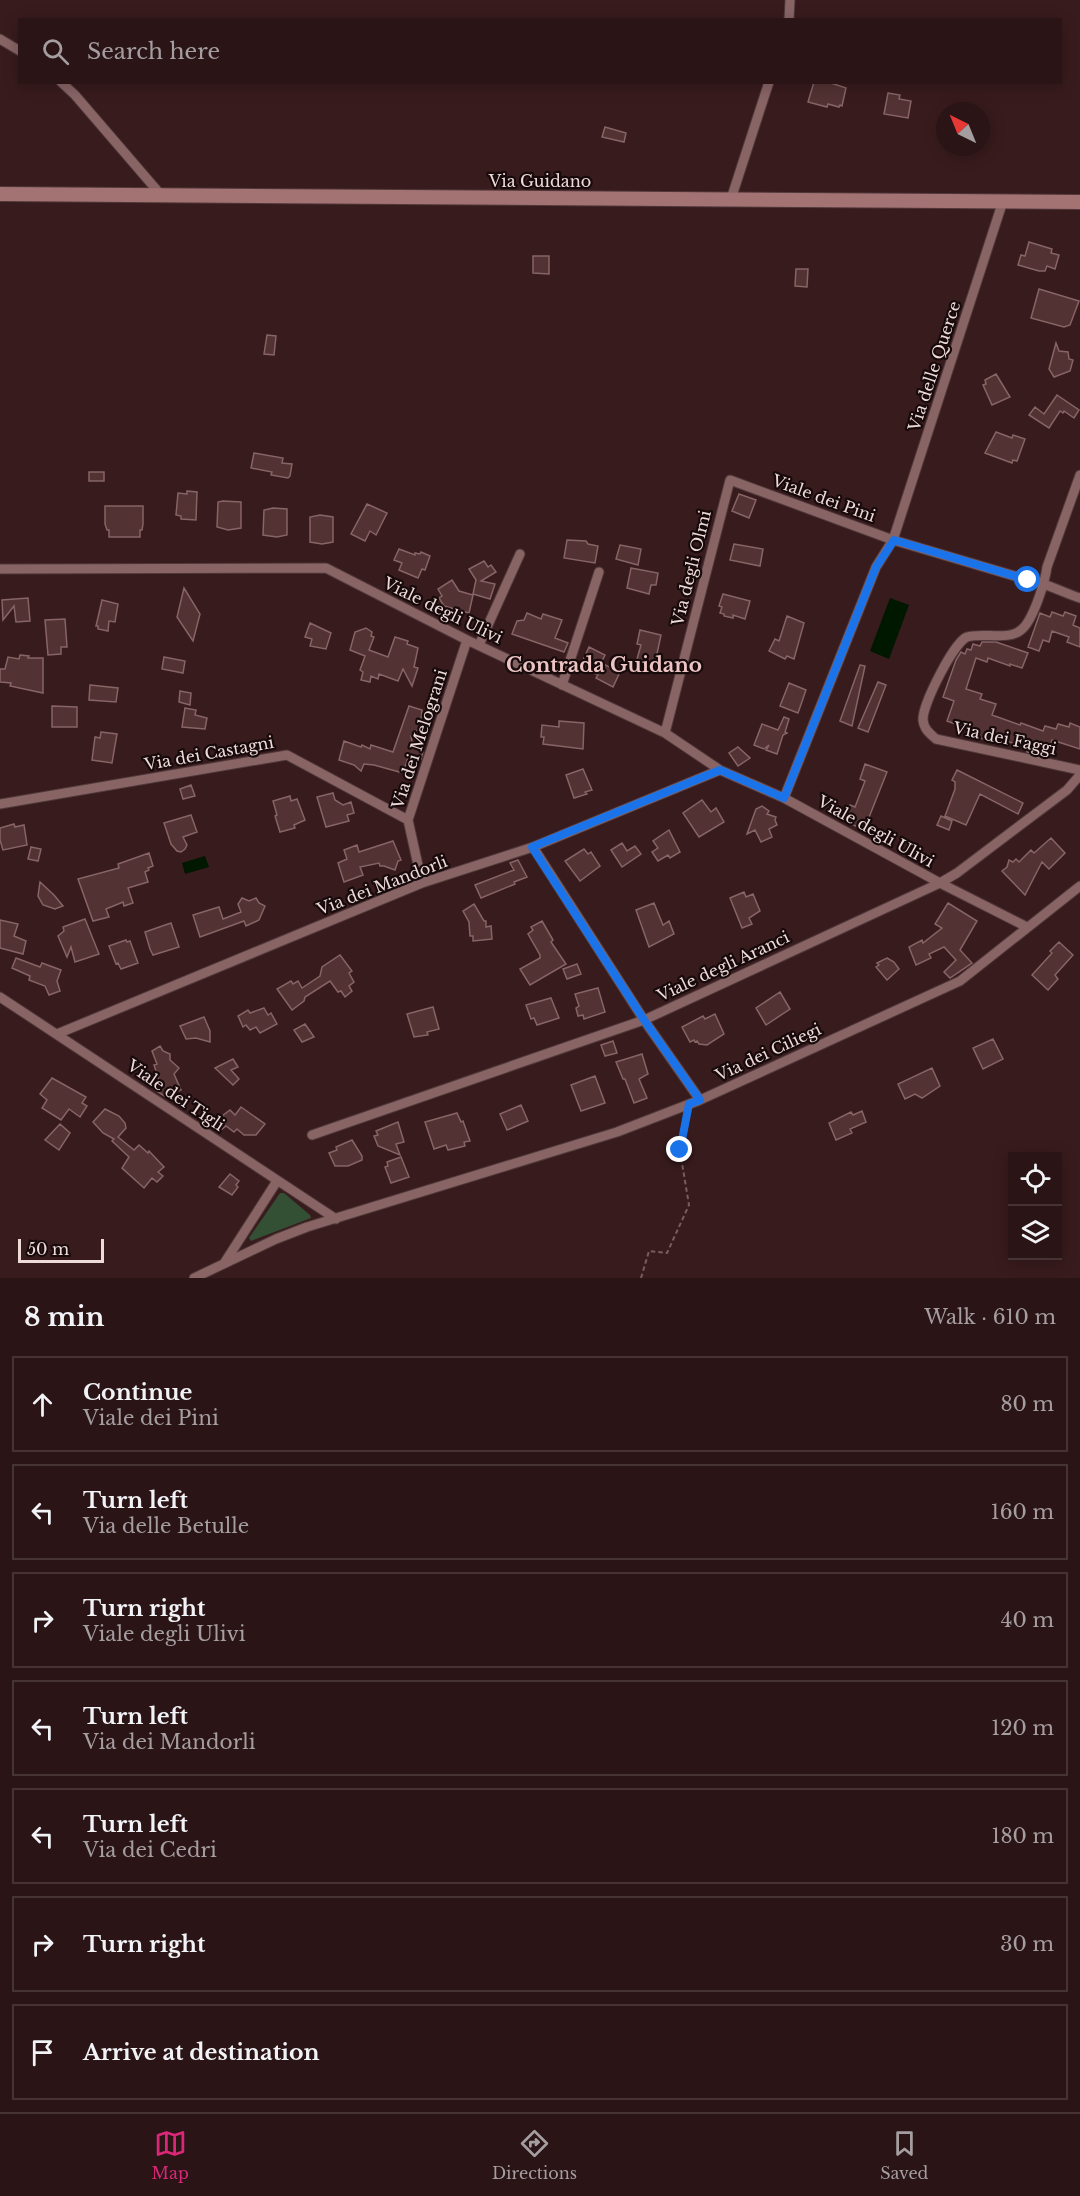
<!DOCTYPE html>
<meta charset="utf-8">
<style>
:root{--surface:#2a1416;--page:#321d1f;--text:#f1f3f6;--muted:#a59ea1;--line:#463335;--accent:#db2777}
body{margin:0;font-family:"Libre Baskerville",serif;background:var(--page);color:var(--text)}
.controls{position:absolute;right:18px;bottom:18px;display:grid;overflow:hidden;border-radius:0px;box-shadow:0 3px 15px #0003}
.controls button{width:54px;height:54px;display:grid;place-items:center;padding:0;border:0;border-bottom:2px solid var(--line);background:var(--surface);color:var(--text);font:30px sans-serif}
.compass{position:absolute;left:936px;top:102px;width:54px;height:54px;border-radius:50%;background:var(--surface);box-shadow:0 3px 15px #0003;rotate:317deg}
.scale{position:absolute;left:18px;bottom:15px;width:86px;box-sizing:border-box;padding-left:6px;border:3px solid #efdada;border-top:0;font-size:16px;line-height:21px;white-space:nowrap;color:#efdada;-webkit-text-stroke:4px #170a0b;paint-order:stroke}
.stop{position:absolute;width:18px;height:18px;margin:-14px;border:4px solid #1a73e8;border-radius:50%;background:#fff}
.stop.end{background:#1a73e8;border-color:#fff;box-shadow:0 2px 6px #0008}
.list{margin:0;padding:0;list-style:none}
h2{display:flex;justify-content:space-between;align-items:center;height:78px;margin:0;padding:0 24px;font-size:26px}
h2 small{font-size:20px;font-weight:400;color:var(--muted)}
.list li{display:grid;grid-template-columns:39px 1fr auto;gap:18px;align-items:center;box-sizing:border-box;height:96px;margin:0 12px 12px;padding:0 12px;border:2px solid var(--line);border-radius:0px}
.list b{display:block;font-size:22px;white-space:nowrap}
.list p{margin:0;font-size:20px;white-space:nowrap;color:var(--muted)}
.list em{font-size:20px;font-style:normal;color:var(--muted)}
.icon{flex:none;width:33px;height:33px;fill:none;stroke:currentColor;stroke-width:2;stroke-linecap:round;stroke-linejoin:round}
.map{position:relative;flex:none;width:1080px;height:1278px;overflow:hidden}
.search{position:absolute;background:var(--surface);box-shadow:0 3px 15px #0003;left:18px;right:18px;top:18px;height:66px;display:flex;align-items:center;gap:15px;box-sizing:border-box;padding:0 21px;border-radius:0px;color:var(--muted);font-size:22px}
.sheet{height:834px;background:var(--surface)}
nav{display:flex;justify-content:space-around;align-items:center;box-sizing:border-box;height:84px;border-top:2px solid var(--line);background:var(--surface);font-size:16px;color:var(--muted)}
nav a{display:grid;justify-items:center;gap:3px}
nav .on{color:var(--accent)}
.map>svg:first-child{display:block}
</style>
<div class="map">
<svg width="1080" height="1278" viewBox="0 0 1080 1278">
<rect width="100%" height="100%" fill="#381b1d"/>
<path fill="#345034" d="M280,1193H284L310,1215L311,1218L251,1241L249,1238Z"/>
<path fill="#001700" d="M890,598L909,605L889,659L870,651Z
M205,856L209,867L185,874L182,863Z"/>
<path fill="#523233" stroke="#876465" stroke-width="1.5" d="M814,82H828L846,88L842,106L840,105L839,107L828,104L827,107L808,102Z
M888,93L900,95L899,99L911,101L908,118L884,114Z
M605,127L626,133L624,142L602,137Z
M1029,242L1052,249L1051,253L1059,255L1055,269L1047,266L1045,271H1039L1018,265L1021,255L1025,256Z
M533,256H549V274L533,273Z
M796,269H808L807,287L795,286Z
M1039,289L1079,301L1070,325L1064,327L1031,318Z
M267,335L276,336L274,355L264,354Z
M1056,343L1059,351L1068,352L1069,359L1073,360L1070,371L1054,377L1049,369Z
M996,374L1010,397L992,405L983,385L986,384L985,380Z
M1057,395L1079,410L1074,418L1064,411L1063,413L1060,411L1049,428L1029,415L1035,407L1044,414Z
M996,432L1012,438L1013,435L1025,439L1017,461L1013,460L1012,463L985,453Z
M254,453L283,458L282,463L292,464L290,476L288,478L271,475L272,472L251,468Z
M89,472H104V481H89Z
M187,491L197,492L196,520L181,519V516L176,515L178,493L187,494Z
M739,494L756,500L749,518L732,511Z
M223,501L241,502V528L228,530L217,527L218,502Z
M367,504L387,513L376,535L370,531L365,541L351,534Z
M105,506H143V524L142,530H140V537H109V530H107L105,524Z
M273,508L287,509V535L277,537L263,535L264,510Z
M320,515L333,517V542L322,544L310,542V517Z
M567,540L586,541L588,544L598,546L595,563L564,558Z
M734,544L763,549L760,566L730,560Z
M620,545L641,549L638,565L616,559Z
M399,549L415,555V553L420,554L421,552L430,556L425,570L422,569L418,578L399,570L402,563L394,560Z
M484,561L488,567L491,565L496,572L481,581L495,584L490,599L473,594L476,580L469,569Z
M631,568L658,573L656,585H651L649,594L627,588Z
M452,580L459,591L473,595L469,613L444,606L439,598L442,596L438,589Z
M184,588L200,614L193,641L177,617Z
M723,594L750,601L745,619L733,615V618L724,616V614L720,613L722,607L719,606Z
M28,598L30,621L16,622L14,606L3,620L2,600Z
M102,600L118,604L115,622L109,621L108,631L98,629V626H96Z
M1052,612L1063,616L1065,612L1076,616L1073,625L1080,628V647L1067,642L1069,637L1052,631L1049,642L1043,640L1039,651L1028,647L1040,613L1050,617Z
M527,613L541,619L543,614L562,620L555,638L568,643L564,652L512,634L517,621L524,620Z
M787,616L804,623L794,659L787,656L785,659L769,651L775,639L779,641Z
M65,619L67,647H61V654L48,655L45,620Z
M310,623L331,633L326,649L310,646L312,639L305,637Z
M366,628L372,632L371,636L374,637L369,650L388,657L395,637L408,641L407,644L418,648L414,667L418,668L412,686L403,669L398,681L379,674L378,679L371,676L370,682L361,680L363,672L360,670L365,656L350,650L355,632Z
M640,630L661,635L655,663L637,659L641,645L637,644Z
M982,642H996L1028,653L1022,668L1010,664V666L988,658L987,662L976,658L966,689L982,694L980,699L996,704L992,715L1020,725L1021,723L1043,731L1045,726L1056,729L1058,724L1069,727L1070,723L1080,727V749L1052,740L1050,746L1039,742L1035,753L1027,752V748L1003,740L1002,742L991,738L990,741L973,736L975,731L947,721L954,701L943,697L956,660L961,652L965,654L967,649L971,650L973,644L980,646Z
M589,647L605,655L601,663L620,672L613,687L596,678L598,675L580,667Z
M20,655L29,656L28,658H43V693L10,686L11,683L0,682V669H5L8,657L19,659Z
M164,657L185,661L183,673L162,669Z
M860,665L865,666L852,726L840,721Z
M878,682L886,685L868,732L858,728Z
M789,683L806,690L798,713L780,706Z
M90,685L118,688L116,702L89,700Z
M180,691L191,693L190,705L179,702Z
M52,706L77,707V727H52Z
M409,706L422,710L421,720L427,722L411,736L413,747L423,752L421,759L409,755L403,773L374,765L364,764L361,771L354,765L339,760L344,741L361,747L362,745L370,749L371,745L393,752Z
M185,708L196,710L195,715L207,718L205,729L182,727Z
M784,717L789,719L785,732L787,733L783,735L777,754L766,750L769,745L764,749L754,745L762,724L778,730Z
M559,721L584,723L583,749L543,744L544,737H541L542,725L559,727Z
M101,732L117,734L112,763L92,760L95,737L100,738Z
M738,747L750,758L738,766L729,753Z
M865,764L887,772L864,830L843,820L850,805L855,807L865,781L860,779Z
M583,769L592,790L585,792L587,794L574,798L566,775Z
M957,770L1023,803L1018,814L980,794L966,825L945,816L955,789V782L952,780Z
M191,785L195,796L183,799L180,789Z
M333,793L335,800L343,805L351,802L354,813L347,815L349,821L326,827L317,797Z
M290,796L291,801L297,799L305,820L294,825L295,828L280,832L275,816L277,815L273,801Z
M702,800L711,812L716,808L724,822L699,837L683,813Z
M762,806L769,811L767,814L776,817L775,820L777,825L769,829L772,837L761,842L755,830L747,834L756,809Z
M191,815L197,832L183,837L187,845L185,849L181,852L177,851L171,844L164,823Z
M941,816L952,821L949,830L937,825Z
M14,824L15,827L24,825L27,845L3,850L0,840V828Z
M669,830L680,852L670,858L668,855L658,861L652,852L658,848L653,841Z
M1051,838L1065,853L1049,869L1042,862L1025,895L1002,871L1007,867L1009,860L1013,862L1016,859L1019,862L1031,850L1034,853Z
M393,841L401,860L398,861L395,870L384,866H380L379,863L360,867L363,875L344,882L338,863L347,859L344,850L357,845L359,852Z
M622,843L627,851L635,846L641,854L622,867L611,850Z
M31,847L41,849L38,861L28,859Z
M584,849L588,854L591,852L600,866L580,881L565,861Z
M149,853L153,866L148,868L149,870L145,872L148,882L128,888L133,903L124,906L123,902L106,909L109,917L93,921L78,879L119,868L118,864Z
M518,860L527,877L514,882L515,884L481,898L475,885L514,870L510,863Z
M40,882L54,895L63,906L55,909L43,905L38,896Z
M744,892L746,897L753,894L760,911L749,918L752,924L742,928L730,898Z
M242,898L249,901L256,898L259,903L265,906L259,920L246,926L244,921L200,937L193,915L219,907L223,919L241,912L238,904Z
M654,903L663,925L669,921L674,934L649,947L636,910Z
M948,903L977,921L960,950L972,963L950,978L944,972L956,960L944,947L929,954L931,958L916,965L909,947L922,940L923,943L942,928L935,924Z
M474,904L484,921H486V927L491,926L492,939L473,941V936H470L469,922L463,911Z
M85,919L99,954L75,962L71,947L67,957L58,936L64,931L63,927Z
M0,920L18,924L14,936L26,941L23,954L0,948Z
M542,921L553,940L551,942L566,964L530,985L520,969L540,958V955L528,934L533,930L531,927Z
M171,923L179,947L153,955L150,949L145,932Z
M126,940L127,942L130,941L138,963L121,969L118,963L116,964L109,946Z
M1059,942L1073,955L1055,975L1058,979L1048,990L1032,975L1052,953L1050,951Z
M340,955L352,971L349,973L354,982L349,986L352,991L345,997L341,991L338,992L330,981L305,997L304,1001L292,1010L277,989L291,981L293,984L298,981L302,988L320,976L322,967Z
M16,958L40,967L42,963L61,970L57,981L60,991L49,995L45,986L29,980L30,976L12,968Z
M887,958L894,962L899,969L887,980L876,967L879,965L877,963Z
M577,964L581,974L567,979L563,969Z
M598,988L605,1012L584,1019L583,1015L578,1016L576,1008L579,1006L575,994Z
M780,992L790,1009L766,1025L756,1008Z
M551,998L559,1018L537,1025L534,1018L531,1019L526,1005Z
M433,1007L439,1029L427,1032L428,1035L414,1037L407,1014Z
M264,1008L268,1015L271,1013L277,1024L260,1033L256,1027L250,1030L246,1025L243,1027L238,1016L248,1010L250,1013Z
M715,1014L724,1034L707,1045L699,1044L697,1041L695,1042L694,1040L690,1042L682,1027L703,1016L705,1019Z
M204,1017L210,1031V1042L196,1038L186,1039L180,1026Z
M305,1024L314,1037L302,1042L294,1030Z
M993,1039L1003,1059L983,1069L973,1048Z
M613,1041L617,1053L605,1056L601,1045Z
M160,1046L163,1051L170,1054V1060L179,1068L174,1074L181,1090L166,1097L155,1090L161,1087L154,1065L157,1064L152,1051Z
M642,1054L648,1074L639,1079L647,1098L634,1103L625,1079H623L616,1062Z
M233,1059L238,1067L231,1070L239,1079L233,1085L215,1068Z
M932,1068L940,1086L922,1098L915,1094L905,1099L898,1084Z
M595,1076L605,1103L581,1111L571,1085Z
M52,1078L86,1097L82,1103L87,1106L80,1117L69,1109L61,1120L42,1108L47,1100L40,1094Z
M521,1105L528,1121L507,1130L500,1114Z
M241,1107L265,1124L256,1135H244L237,1129L234,1132L226,1126L221,1130L214,1122L230,1110L235,1115Z
M105,1109L119,1116L125,1123L126,1128L118,1137L134,1150L139,1145L148,1153L149,1151L164,1167L158,1172L163,1176L157,1182L152,1178L144,1188L122,1168L129,1157L112,1141L114,1139L103,1133L93,1122Z
M862,1111L866,1122L850,1129L852,1133L836,1140L829,1123L851,1112L853,1115Z
M457,1113L461,1122L463,1121L470,1141L464,1142L465,1146L448,1150L446,1145L434,1149L425,1122Z
M398,1122L404,1142L396,1144L400,1155L378,1146L374,1136L378,1135L376,1131Z
M60,1124L70,1133L59,1150L45,1140Z
M352,1140L362,1156V1160L348,1166H335L329,1153L337,1150L336,1147Z
M401,1157L409,1177L391,1183L385,1167L388,1166L387,1162Z
M230,1174L239,1181L236,1185L238,1187L232,1195L219,1187Z"/>
<g fill="none" stroke-linecap="round" stroke-linejoin="round">
<g stroke="#50383a" stroke-width="11">
<path id="street" d="M789,20L790,0
M0,39L20,51
M61,82L75,95L161,195
M731,199L769,82
M1080,475L1047,567C1045,582 1033,621 1021,630C1008,641 983,632 967,637C954,642 922,705 923,720C924,729 929,733 936,739L1080,770
M0,569L326,568L467,640L665,733L720,770L784,798L940,883L1027,927
M479,645L520,554
M562,685L599,572
M665,733L730,480L893,540L1028,580C1046,583 1062,592 1080,598
M784,798L876,567L893,540L1003,201
M0,804L287,755L408,820
M533,847L644,1020L700,1100
M422,883L408,820L467,640
M0,997L336,1219
M57,1034L422,883L533,847L720,770
M312,1135L644,1020L940,883L957,873L1067,790L1080,775
M225,1262L277,1181
M194,1278L276,1239L307,1227L617,1132L700,1100L960,981L1080,886"/>
</g>
<g stroke="#50383a" stroke-width="16">
<path id="secondary" d="M0,194L1080,202"/>
</g>
<path stroke="#775d5e" stroke-width="2" stroke-dasharray="4.5 3" stroke-linecap="butt" d="M641,1278L649,1251L667,1253L689,1205L680,1151L687,1116"/>
<use href="#street" stroke="#886465" stroke-width="9"/>
<use href="#secondary" stroke="#a37273" stroke-width="14"/>
</g>
<g fill="none" stroke-linecap="round" stroke-linejoin="round">
<path stroke="#1a73e8" stroke-width="8" d="M680,1150L689,1104L700,1100L644,1020L532,847L720,770L784,798L876,567L894,540L1028,580"/>
</g>
<g text-anchor="middle" stroke-width="4.5" stroke-linejoin="round" paint-order="stroke">
<g font-size="16" fill="#efdada" stroke="#170a0b">
<text x="540" y="187">Via Guidano</text>
<text transform="translate(934 366) rotate(-72)" y="6">Via delle Querce</text>
<text transform="translate(824 498) rotate(20)" y="6">Viale dei Pini</text>
<text transform="translate(691 568) rotate(-76)" y="6">Via degli Olmi</text>
<text transform="translate(443 610) rotate(26)" y="6">Viale degli Ulivi</text>
<text transform="translate(1005 738) rotate(12)" y="6">Via dei Faggi</text>
<text transform="translate(419 739) rotate(-72)" y="6">Via dei Melograni</text>
<text transform="translate(209 753) rotate(-10)" y="6">Via dei Castagni</text>
<text transform="translate(876 831) rotate(29)" y="6">Viale degli Ulivi</text>
<text transform="translate(382 885) rotate(-21)" y="6">Via dei Mandorli</text>
<text transform="translate(723 966) rotate(-25)" y="6">Viale degli Aranci</text>
<text transform="translate(768 1052) rotate(-25)" y="6">Via dei Ciliegi</text>
<text transform="translate(176 1095) rotate(34)" y="6">Viale dei Tigli</text>
</g>
<g font-size="20" font-weight="bold" fill="#ecc4c4" stroke="#170a0b">
<text x="604" y="672">Contrada Guidano</text>
</g>
</g>
</svg>
<div class="controls">
<button><svg class="icon" aria-label="locate" viewBox="0 0 24 24"><circle cx="12" cy="12" r="6"/><path d="M12 2v4M12 18v4M2 12h4M18 12h4"/></svg></button>
<button><svg class="icon" aria-label="layers" viewBox="0 0 24 24"><path d="M12 4l9 5-9 5-9-5zM3 14l9 5 9-5"/></svg></button>
</div>
<svg class="compass" viewBox="-18 -18 36 36"><path d="M0-13l5 13h-10z" fill="#e53935"/><path d="M0 13l5-13h-10z" fill="#a59ea1"/></svg>
<div class="scale">50 m</div>
<div class="stop" style="left:1028px;top:580px"></div>
<div class="stop end" style="left:680px;top:1150px"></div>
<div class="search"><svg class="icon" aria-label="search" viewBox="0 0 24 24"><circle cx="10" cy="10" r="6"/><path d="M15 15l6 6"/></svg>Search here</div>
</div>
<section class="sheet">
<h2>8 min<small>Walk · 610 m</small></h2>
<ul class="list">
<li><svg class="icon" aria-label="ahead" viewBox="0 0 24 24"><path d="M12 20V5M6 11l6-6 6 6"/></svg><div><b>Continue</b><p>Viale dei Pini</p></div><em>80 m</em></li>
<li><svg class="icon" aria-label="left" viewBox="0 0 24 24"><path d="M17 20v-9H6M10 6l-5 5 5 5"/></svg><div><b>Turn left</b><p>Via delle Betulle</p></div><em>160 m</em></li>
<li><svg class="icon" aria-label="right" viewBox="0 0 24 24"><path d="M7 20v-9h11M14 6l5 5-5 5"/></svg><div><b>Turn right</b><p>Viale degli Ulivi</p></div><em>40 m</em></li>
<li><svg class="icon" aria-label="left" viewBox="0 0 24 24"><path d="M17 20v-9H6M10 6l-5 5 5 5"/></svg><div><b>Turn left</b><p>Via dei Mandorli</p></div><em>120 m</em></li>
<li><svg class="icon" aria-label="left" viewBox="0 0 24 24"><path d="M17 20v-9H6M10 6l-5 5 5 5"/></svg><div><b>Turn left</b><p>Via dei Cedri</p></div><em>180 m</em></li>
<li><svg class="icon" aria-label="right" viewBox="0 0 24 24"><path d="M7 20v-9h11M14 6l5 5-5 5"/></svg><div><b>Turn right</b></div><em>30 m</em></li>
<li><svg class="icon" aria-label="arrive" viewBox="0 0 24 24"><path d="M6 21V4h12l-3 4 3 4H6"/></svg><div><b>Arrive at destination</b></div></li>
</ul>
</section>
<nav>
<a class="on"><svg class="icon" aria-label="map" viewBox="0 0 24 24"><path d="M3 6l6-2 6 2 6-2v14l-6 2-6-2-6 2zM9 4v14M15 6v14"/></svg>Map</a>
<a><svg class="icon" aria-label="directions" viewBox="0 0 24 24"><path d="M12 3l9 9-9 9-9-9zM9 14v-3h6M13 9l2 2-2 2"/></svg>Directions</a>
<a><svg class="icon" aria-label="saved" viewBox="0 0 24 24"><path d="M7 4h10v16l-5-4-5 4z"/></svg>Saved</a>
</nav>
